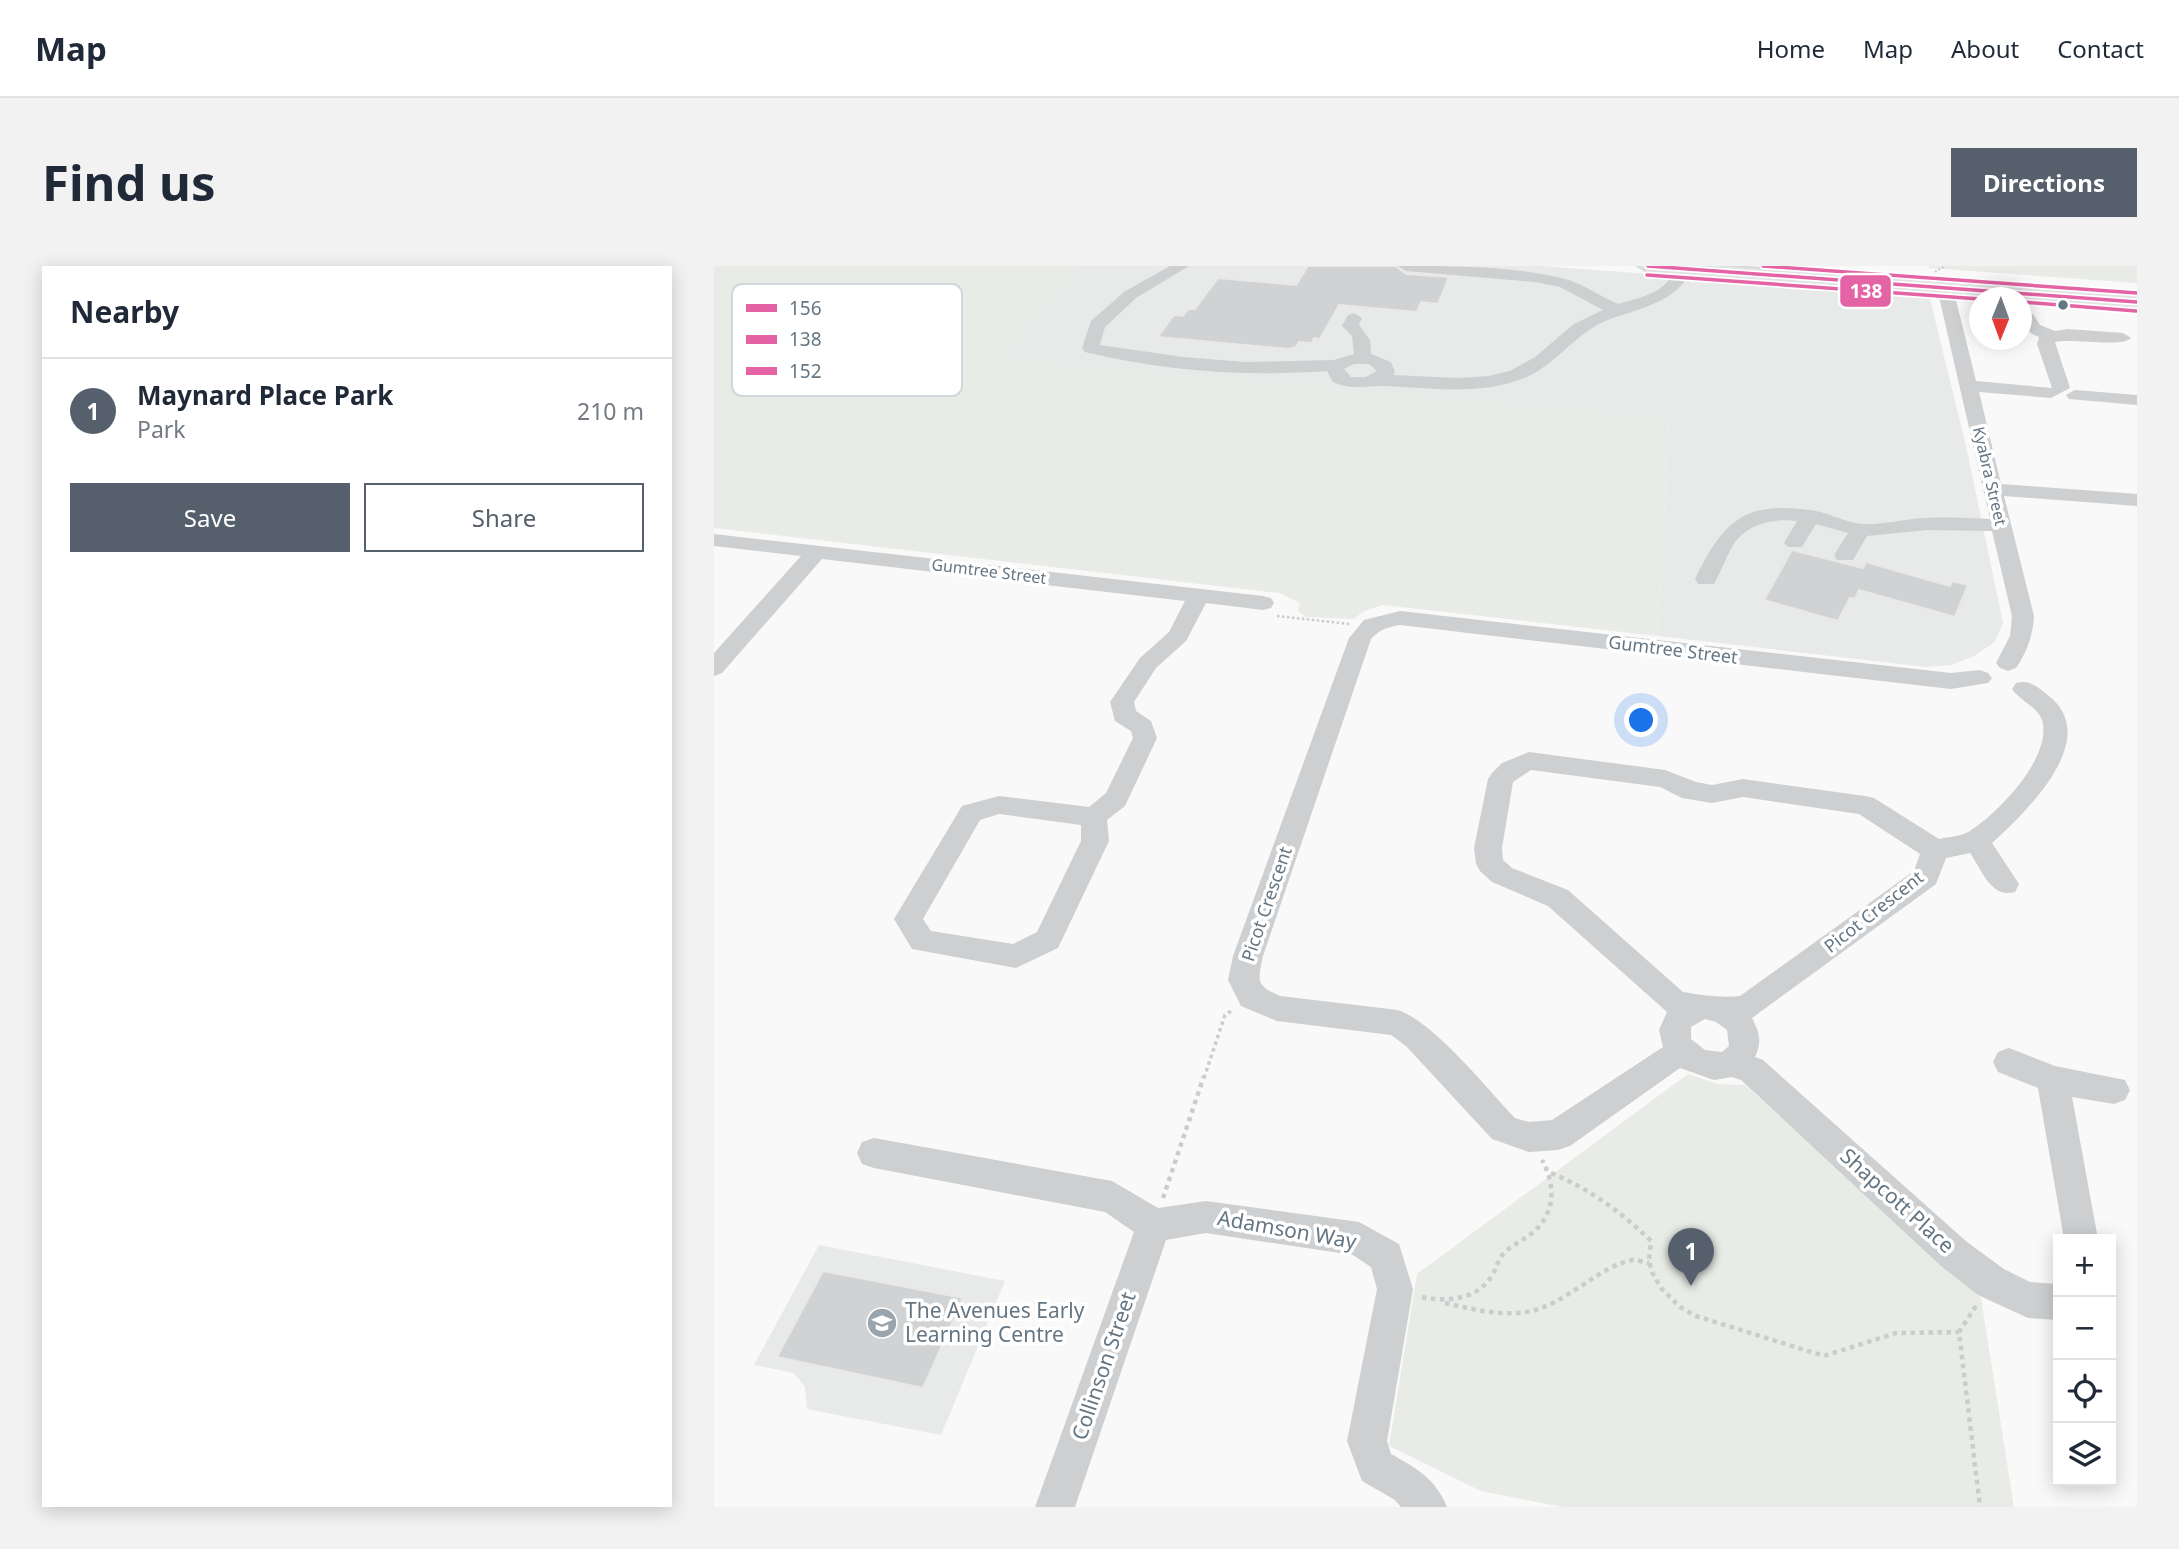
<!DOCTYPE html>
<meta charset="utf-8">
<style>
:root{--surface:#fff;--page:#f2f2f3;--text:#1f2937;--muted:#747a83;--line:#e0e1e3;--accent:#56606c}
body{margin:0;font-family:"Noto Sans",sans-serif;background:var(--page);color:var(--text)}
.controls{position:absolute;right:21px;bottom:21px;display:grid;overflow:hidden;border-radius:0px;box-shadow:0 4px 18px #0003}
.controls button{width:63px;height:63px;display:grid;place-items:center;padding:0;border:0;border-bottom:2px solid var(--line);background:var(--surface);color:var(--text);font:35px sans-serif}
.compass{position:absolute;left:1255px;top:21px;width:63px;height:63px;border-radius:50%;background:var(--surface);box-shadow:0 4px 18px #0003;rotate:181deg}
.you{position:absolute;left:928px;top:455px;width:24px;height:24px;margin:-18px;border:5px solid #fff;border-radius:50%;background:#1a73e8;box-shadow:0 0 0 10px #1a73e833}
.badge{display:grid;place-items:center;width:46px;height:46px;border-radius:50%;background:var(--accent);color:#fff;font-size:23px;font-weight:700}
.pin{position:absolute;translate:-50% -58px;filter:drop-shadow(0 2px 4px #0008)}
.pin::after{content:'';position:absolute;top:37px;width:24px;height:21px;background:inherit;clip-path:polygon(0 0,100% 0,50% 100%)}
.list{margin:0;padding:0;list-style:none}
h2{display:flex;justify-content:space-between;align-items:center;height:91px;margin:0;padding:0 28px;font-size:30px}
h2 small{font-size:23px;font-weight:400;color:var(--muted)}
.list li{display:grid;grid-template-columns:46px 1fr auto;gap:21px;align-items:center;box-sizing:border-box;height:105px;padding:0 28px;border-top:2px solid var(--line)}
.list b{display:block;font-size:26px;white-space:nowrap}
.list p{margin:0;font-size:23px;white-space:nowrap;color:var(--muted)}
.list em{font-size:23px;font-style:normal;color:var(--muted)}
.actions{display:flex;gap:14px;padding:21px 28px}
.actions a{flex:1;padding:16px 0;border:2px solid var(--accent);border-radius:0px;text-align:center;font-size:24px;color:var(--accent)}
.actions .main{background:var(--accent);color:#fff}
.icon{flex:none;width:38px;height:38px;fill:none;stroke:currentColor;stroke-width:2;stroke-linecap:round;stroke-linejoin:round}
.map{position:relative;flex:none;width:1423px;height:1241px;overflow:hidden;border-radius:0px}
header{display:flex;align-items:center;gap:42px;box-sizing:border-box;height:98px;padding:0 35px;background:var(--surface);border-bottom:2px solid var(--line)}
header strong{font-size:33px}
nav{display:flex;gap:38px;margin-inline-start:auto;font-size:24px}
.intro{display:flex;align-items:center;justify-content:space-between;box-sizing:border-box;height:168px;padding:0 42px}
h1{margin:0;font-size:49px}
.button{padding:18px 32px;border-radius:0px;background:var(--accent);color:#fff;font-size:24px;font-weight:700}
main{display:flex;gap:42px;padding:0 42px}
aside{flex:1;background:var(--surface);border-radius:0px;box-shadow:0 4px 18px #0003}
.map>svg:first-child{display:block}
</style>
<header>
<strong>Map</strong>
<nav><a>Home</a><a>Map</a><a>About</a><a>Contact</a></nav>
</header>
<div class="intro"><h1>Find us</h1><a class="button">Directions</a></div>
<main>
<aside>
<h2>Nearby<small></small></h2>
<ul class="list">
<li><span class="badge">1</span><div><b>Maynard Place Park</b><p>Park</p></div><em>210 m</em></li>
</ul>
<div class="actions"><a class="main">Save</a><a>Share</a></div>
</aside>
<div class="map">
<svg width="1423" height="1241" viewBox="0 0 1423 1241">
<rect width="100%" height="100%" fill="#f9f9f9"/>
<path fill="#e8e9e9" d="M364,0H828L1215,29L1252,180L1289,357L1281,376L1260,390L1237,399L1212,401L944,370L955,154L287,93Z
M105,979L291,1015L227,1169L93,1143L91,1121L80,1107L40,1099Z"/>
<path fill="#e8ebe6" d="M0,0H364L287,93L955,153L944,370L669,339L650,345L640,353L592,351L584,345L586,337L565,327L0,262Z
M1215,0H1423V17L1215,2Z
M974,808L1003,818L1031,819L1267,1032L1300,1241H848L767,1225L675,1180L703,1008Z"/>
<path fill="#d0d2d3" stroke="#e8e8e8" stroke-width="2" d="M594,0H682L692,8L735,11L724,38L707,36L703,46L625,39L606,73L600,72L598,77L585,76L582,81L574,83L444,71L460,49L469,50L474,43H481L504,12L582,19Z
M1078,284L1149,302L1152,296L1236,320L1238,315L1254,319L1241,351L1145,324L1141,333L1136,332L1124,355L1050,334Z
M109,1005L249,1032L209,1122L63,1091Z"/>
<g fill="none" stroke-linecap="round" stroke-linejoin="round">
<g stroke="#d5d6d7" stroke-width="3">
<path id="major" d="M924,0H1013L1423,30V42L934,6Z"/>
</g>
<path stroke="#cbcccd" stroke-width="2" stroke-dasharray="2 2" stroke-linecap="butt" d="M1221,6L1231,0"/>
<path stroke="#cbcccd" stroke-width="2.5" stroke-dasharray="2.5 2.5" stroke-linecap="butt" d="M563,350L635,358"/>
<path stroke="#cbcccd" stroke-width="3.5" stroke-dasharray="3.5 3.5" stroke-linecap="butt" d="M490,812L511,749L519,744"/>
<path stroke="#cbcccd" stroke-width="4.5" stroke-dasharray="4.5 4.5" stroke-linecap="butt" d="M837,907C876,923 907,946 937,975L935,995L938,1006L947,1022L966,1041L982,1050L1110,1090L1182,1067L1245,1066
M449,932L490,810
M708,1031C733,1036 762,1034 777,1011C783,1003 783,994 790,987C798,979 808,975 817,968C842,948 842,920 828,894
M731,1037C758,1043 784,1050 812,1046C851,1040 884,1000 919,994C924,994 930,996 935,997
M1262,1040L1245,1066L1266,1241"/>
<path fill="#cecfd0" fill-rule="evenodd" d="M456,0H475L422,32L391,61L386,79L469,91L531,96L620,94L640,88L638,70L628,60L634,49L640,47L648,52L645,59L656,74L657,88L677,96L681,106L679,109L744,112L775,110L796,105L821,91L860,58L889,44L846,21L821,16L692,5L684,0C738,0 804,0 855,14C872,20 888,31 904,38C928,31 954,27 962,0H978C966,39 920,42 887,57C861,70 844,94 819,108C774,131 719,122 671,120C650,119 640,125 619,116L613,105C533,111 449,105 371,86L368,82L377,55L410,26ZM640,98H655L663,105L652,111H637L630,103Z
M1231,17L1239,22L1262,115L1338,122L1323,78L1325,71C1313,66 1308,62 1308,47L1319,48L1326,59L1341,65L1354,63L1409,67L1417,72C1408,82 1359,72 1341,76L1356,122L1337,132L1265,126L1287,218L1423,228V240L1290,230L1320,350C1319,369 1313,386 1302,402L1294,405L1286,402L1282,397L1296,370L1298,350L1278,265L1213,264L1153,270L1139,294H1123L1120,289L1134,267L1102,258L1088,281H1074L1070,277L1083,255C1058,252 1031,258 1018,281C1011,293 1007,306 1000,318H984L981,313C1009,256 1029,235 1096,244C1113,246 1130,256 1148,258C1168,259 1191,253 1211,252C1233,251 1254,252 1276,253L1223,22Z
M1361,124L1423,129V139L1355,133L1352,129Z
M0,268L549,330L557,332L560,337L557,342L549,344L492,337L472,375L442,402L420,436L422,445L437,455L443,472L411,540L393,554L395,575L344,682L302,702L198,683L180,653L248,540L285,530L375,541L392,527L419,472L417,465L401,455L396,436L426,392L455,366L471,335L108,293L8,407L0,410V387L87,290L0,280ZM285,548L367,559V575L323,666L299,678L217,665L209,653L266,554Z
M686,345L1237,407L1266,404L1274,407L1278,412L1274,417L1237,423L686,359C674,361 666,363 657,373L549,690C544,715 541,719 566,730L684,744C721,757 772,822 801,852L815,856L838,854L949,781L945,764L953,746L834,640L778,616L766,605L762,598L760,582L774,513L778,507L788,497L815,486L951,504L982,516L998,519L1029,513L1151,530L1160,532L1225,573C1234,571 1248,570 1256,565C1284,547 1339,491 1328,454C1323,440 1306,435 1298,423L1302,417C1316,413 1323,421 1335,430C1389,473 1311,547 1278,577L1305,618L1301,626C1277,633 1268,604 1256,587L1232,592L1222,618L1038,752C1046,767 1048,776 1041,791L1049,794L1253,976L1290,1003L1316,1016L1344,1018V1054L1314,1052L1264,1029L1227,1000L1027,814L1018,811L1000,814L966,802L856,880L844,884L815,886L778,873L692,780L677,769L563,755L527,740L514,714L519,690L635,372L650,354ZM817,504L946,521L968,532L998,537L1029,531L1145,548L1206,588L1200,605L1026,730C1010,732 985,729 969,726L854,624L798,602L789,594L788,582L799,516ZM991,753L1002,756L1013,764L1015,780L1008,786L991,784L977,773V761Z
M1295,782L1341,800L1411,814L1416,824L1411,834L1400,838L1358,831L1384,973H1350L1324,822L1284,806L1279,796L1284,786Z
M160,872L398,915L444,942L492,935L645,956L685,978L699,1023L673,1175L677,1188C702,1202 722,1213 733,1241H687L681,1234L648,1215L633,1175L663,1023L657,1001L639,989L492,967L452,974L361,1241H321L420,966L391,946L160,902L148,898L143,887L148,876Z"/>
<use href="#major" fill="#e1e2e2" fill-rule="evenodd"/>
<g stroke="#fff" stroke-width="7">
<path id="bus-1" d="M934,0L1423,36"/>
</g>
<g stroke="#fff" stroke-width="7">
<path id="bus-2" d="M933,9L1266,33
M1308,36L1422,45"/>
</g>
<g stroke="#fff" stroke-width="7">
<path id="bus-3" d="M1049,0L1423,27"/>
</g>
<use href="#bus-1" stroke="#e463a4" stroke-width="3.5"/>
<use href="#bus-2" stroke="#e463a4" stroke-width="3.5"/>
<use href="#bus-3" stroke="#e463a4" stroke-width="3.5"/>
</g>
<defs>
<g id="school-disc" transform="scale(1.575)"><circle r="9.5" fill="#99a4ac" stroke="#fff"/><path d="M0-5L7-2L0 1L-7-2ZM-4 1L0 2.5L4 1V4Q0 6-4 4Z" fill="#fff"/></g>
</defs>
<g fill-rule="evenodd">
<use href="#school-disc" x="168" y="1057"/>
</g>
<circle fill="#657683" stroke="#fff" stroke-width="2.5" cx="1349" cy="39" r="6"/>
<g text-anchor="middle" stroke-width="7" stroke-linejoin="round" paint-order="stroke">
<g font-size="16" fill="#657683" stroke="#fff">
<text transform="translate(1276 210) rotate(77)" y="6">Kyabra Street</text>
<text transform="translate(275 305) rotate(7)" y="6">Gumtree Street</text>
</g>
<g font-size="18" fill="#657683" stroke="#fff">
<text transform="translate(959 384) rotate(7)" y="6">Gumtree Street</text>
<text transform="translate(553 638) rotate(-71)" y="6">Picot Crescent</text>
<text transform="translate(1160 646) rotate(-38)" y="6">Picot Crescent</text>
</g>
<g font-size="21" fill="#657683" stroke="#fff">
<text transform="translate(1183 935) rotate(42)" y="7">Shapcott Place</text>
<text transform="translate(573 964) rotate(10)" y="7">Adamson Way</text>
<text transform="translate(390 1100) rotate(-71)" y="7">Collinson Street</text>
</g>
<g font-size="21" fill="#657683" stroke="#fff" text-anchor="start">
<text x="191" y="1052">The Avenues Early<tspan x="191" dy="24">Learning Centre</tspan></text>
</g>
</g>
<rect x="18" y="18" width="230" height="112" rx="10" fill="#fff" stroke="#d1d6da" stroke-width="2"/>
<rect x="32" y="38" width="31" height="8" fill="#e463a4"/>
<rect x="32" y="69" width="31" height="9" fill="#e463a4"/>
<rect x="32" y="101" width="31" height="8" fill="#e463a4"/>
<g font-size="19" fill="#657683">
<text x="75" y="49">156</text>
<text x="75" y="80">138</text>
<text x="75" y="112">152</text>
</g>
<rect stroke="#fff" stroke-width="2.5" x="1125" y="8" width="53" height="34" rx="7" fill="#e463a4"/>
<g font-size="19" text-anchor="middle" font-weight="bold" fill="#fff">
<text x="1152" y="32">138</text>
</g>
</svg>
<div class="controls">
<button>+</button>
<button>−</button>
<button><svg class="icon" aria-label="locate" viewBox="0 0 24 24"><circle cx="12" cy="12" r="6"/><path d="M12 2v4M12 18v4M2 12h4M18 12h4"/></svg></button>
<button><svg class="icon" aria-label="layers" viewBox="0 0 24 24"><path d="M12 4l9 5-9 5-9-5zM3 14l9 5 9-5"/></svg></button>
</div>
<svg class="compass" viewBox="-18 -18 36 36"><path d="M0-13l5 13h-10z" fill="#e53935"/><path d="M0 13l5-13h-10z" fill="#747a83"/></svg>
<div class="you"></div>
<div class="pin badge" style="left:977px;top:1020px">1</div>
</div>
</main>
